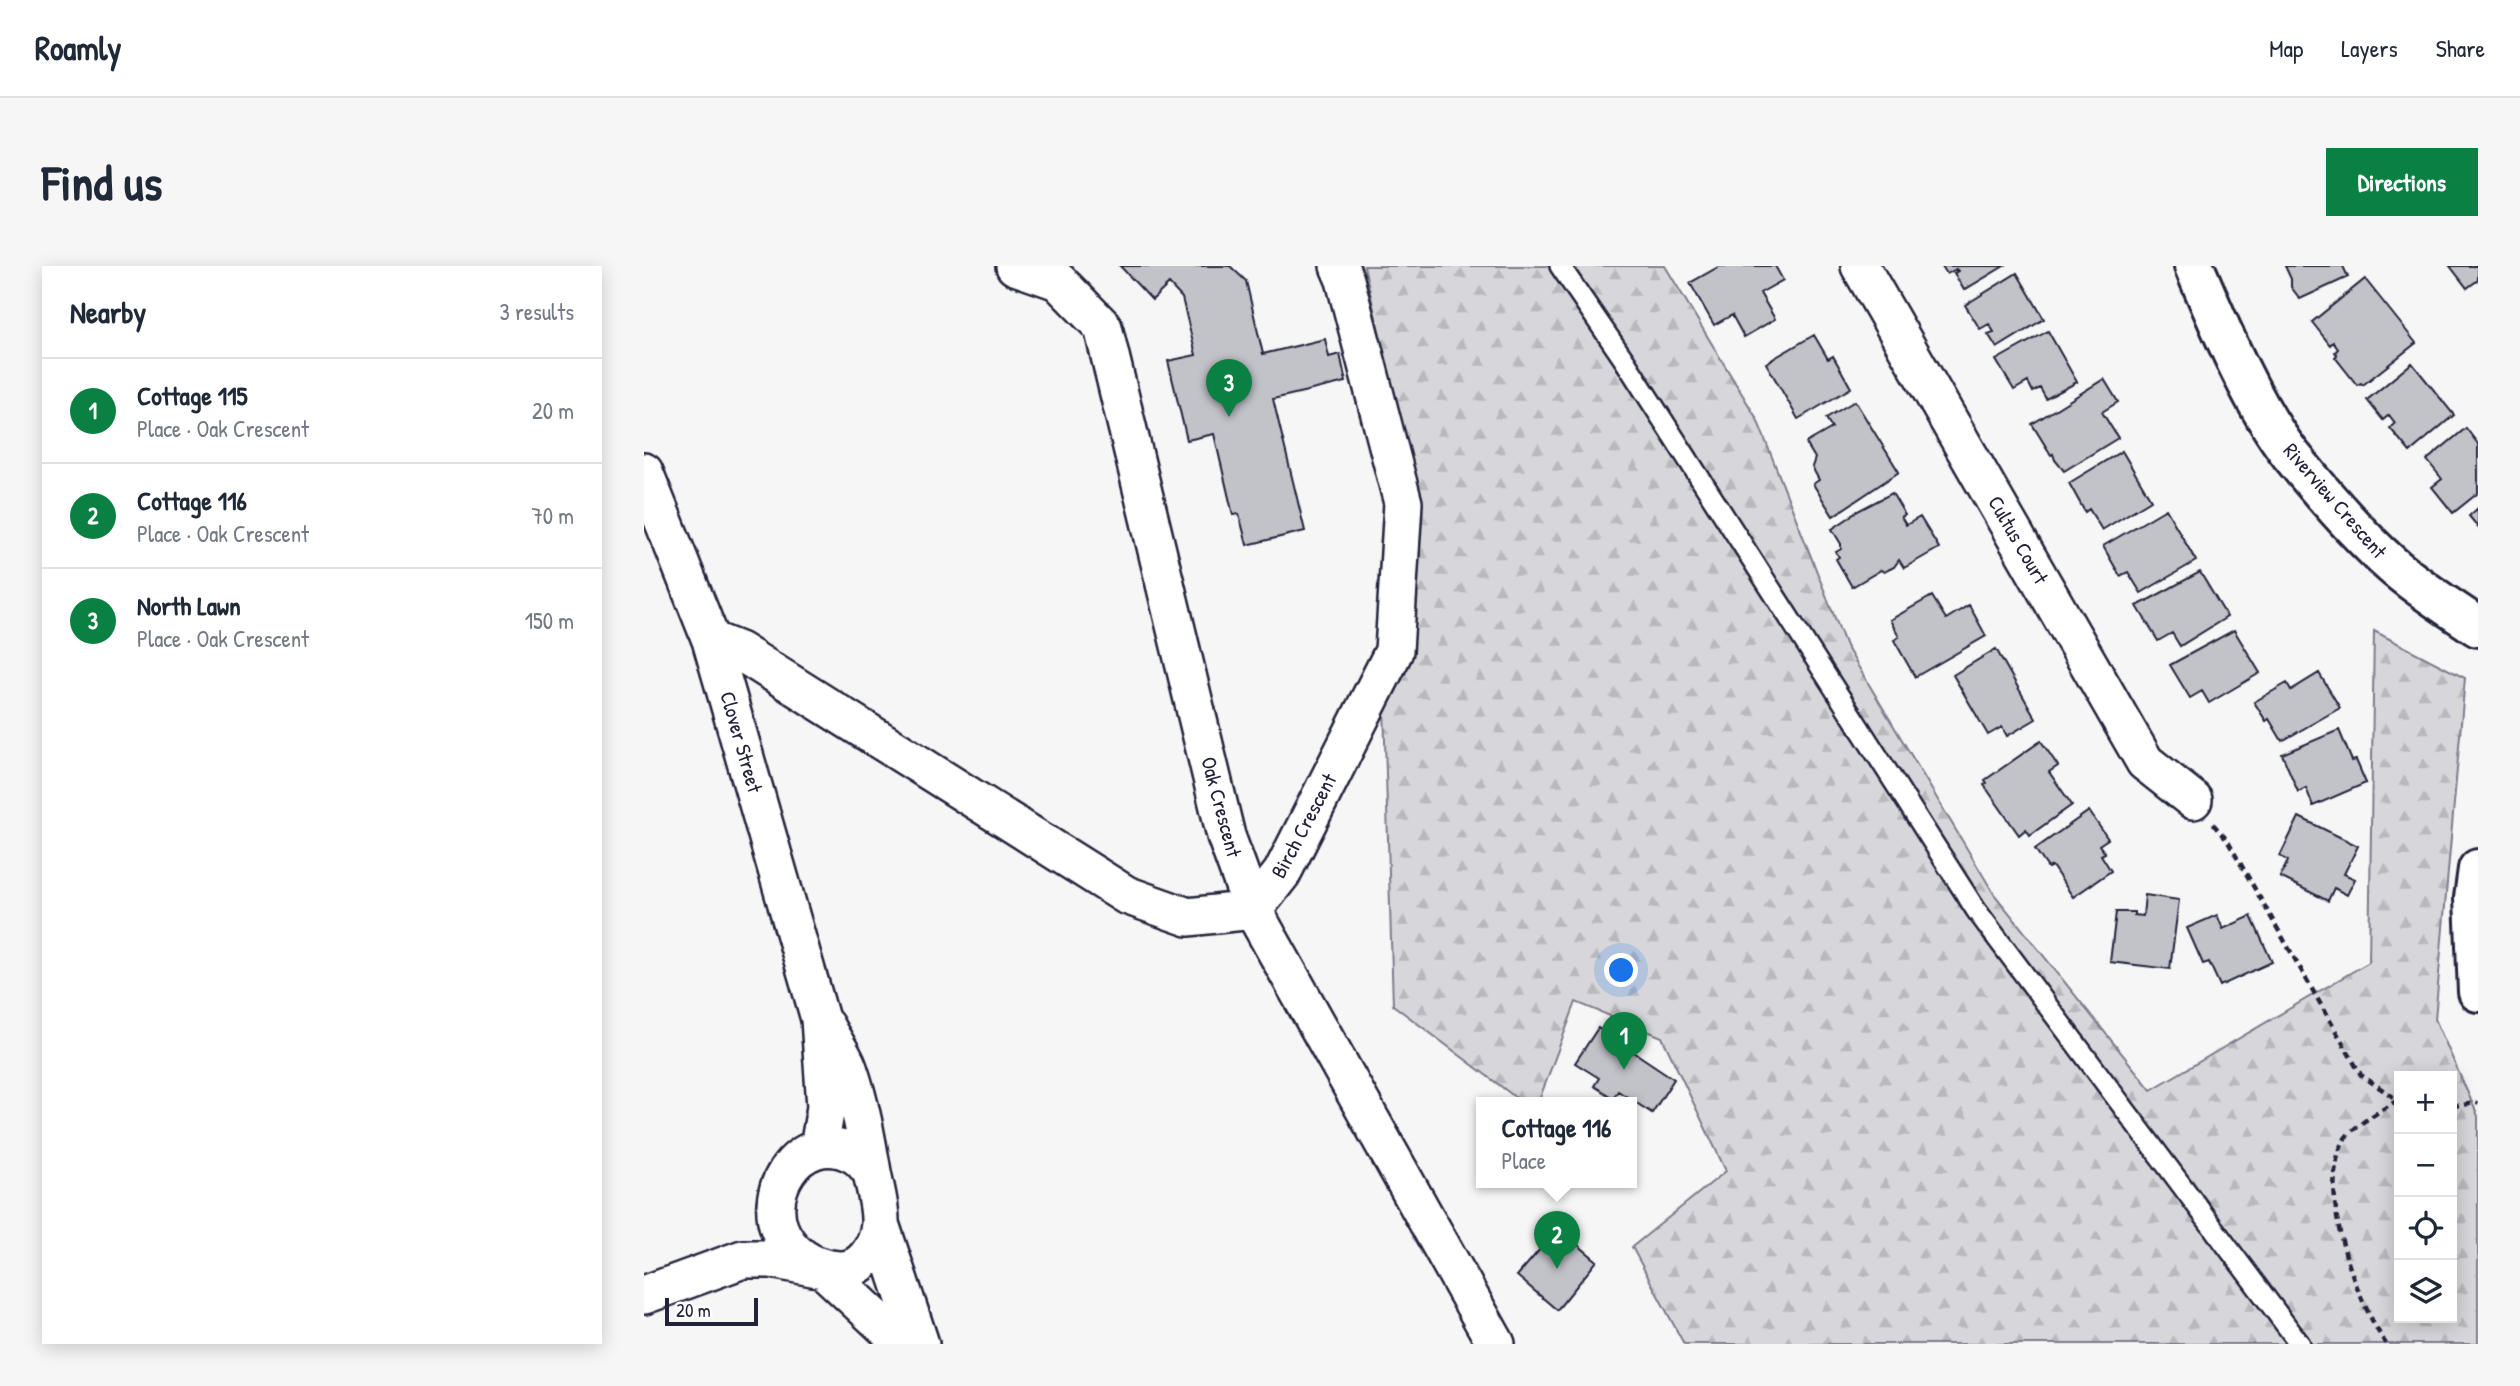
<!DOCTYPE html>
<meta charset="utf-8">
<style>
:root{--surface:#fff;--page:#f6f6f7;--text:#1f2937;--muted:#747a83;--line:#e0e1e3;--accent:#0b8043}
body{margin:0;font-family:"Patrick Hand",sans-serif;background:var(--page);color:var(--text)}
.controls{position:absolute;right:21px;bottom:21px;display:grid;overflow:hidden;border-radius:0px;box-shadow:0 4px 18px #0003}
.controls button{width:63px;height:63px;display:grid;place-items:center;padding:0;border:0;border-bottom:2px solid var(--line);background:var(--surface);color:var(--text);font:35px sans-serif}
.scale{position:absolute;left:21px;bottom:18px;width:93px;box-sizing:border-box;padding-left:7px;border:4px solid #22223b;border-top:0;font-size:19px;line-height:24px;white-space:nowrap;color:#22223b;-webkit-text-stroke:5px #fff;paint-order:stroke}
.you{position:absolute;left:978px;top:705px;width:24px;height:24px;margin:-18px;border:5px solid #fff;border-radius:50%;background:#1a73e8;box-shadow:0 0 0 10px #1a73e833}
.badge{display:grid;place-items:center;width:46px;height:46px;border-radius:50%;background:var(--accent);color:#fff;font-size:23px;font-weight:700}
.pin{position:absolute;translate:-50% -58px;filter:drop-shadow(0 2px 4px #0008)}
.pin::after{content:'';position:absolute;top:37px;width:24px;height:21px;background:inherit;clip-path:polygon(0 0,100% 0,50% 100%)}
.popup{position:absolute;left:832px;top:831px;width:161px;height:91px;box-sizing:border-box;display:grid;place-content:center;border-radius:0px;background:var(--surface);filter:drop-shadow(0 2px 5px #0005);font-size:23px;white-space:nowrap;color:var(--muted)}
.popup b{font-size:26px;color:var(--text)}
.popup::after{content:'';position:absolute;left:50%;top:100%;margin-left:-14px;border:14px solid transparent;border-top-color:var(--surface)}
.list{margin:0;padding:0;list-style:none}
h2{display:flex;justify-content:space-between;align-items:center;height:91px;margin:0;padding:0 28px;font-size:30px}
h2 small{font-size:23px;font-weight:400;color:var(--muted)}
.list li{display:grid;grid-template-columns:46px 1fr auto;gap:21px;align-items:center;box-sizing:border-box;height:105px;padding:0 28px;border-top:2px solid var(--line)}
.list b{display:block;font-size:26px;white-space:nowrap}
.list p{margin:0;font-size:23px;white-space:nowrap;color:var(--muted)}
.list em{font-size:23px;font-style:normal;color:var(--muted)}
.icon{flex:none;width:38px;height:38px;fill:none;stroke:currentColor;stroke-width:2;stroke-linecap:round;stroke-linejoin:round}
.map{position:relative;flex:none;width:1834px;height:1078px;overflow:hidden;border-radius:0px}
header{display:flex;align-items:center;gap:42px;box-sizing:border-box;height:98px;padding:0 35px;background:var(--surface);border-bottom:2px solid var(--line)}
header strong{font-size:33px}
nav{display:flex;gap:38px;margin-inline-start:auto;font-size:24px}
.intro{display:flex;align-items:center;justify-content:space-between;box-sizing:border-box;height:168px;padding:0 42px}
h1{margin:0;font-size:49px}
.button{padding:18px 32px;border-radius:0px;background:var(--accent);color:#fff;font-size:24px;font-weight:700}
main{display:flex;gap:42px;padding:0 42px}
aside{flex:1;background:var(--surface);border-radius:0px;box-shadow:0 4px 18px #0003}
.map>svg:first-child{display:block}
</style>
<header>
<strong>Roamly</strong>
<nav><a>Map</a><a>Layers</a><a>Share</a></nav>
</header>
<div class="intro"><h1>Find us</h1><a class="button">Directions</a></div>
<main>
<aside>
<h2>Nearby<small>3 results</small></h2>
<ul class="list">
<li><span class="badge">1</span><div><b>Cottage 115</b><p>Place · Oak Crescent</p></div><em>20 m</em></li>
<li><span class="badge">2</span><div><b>Cottage 116</b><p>Place · Oak Crescent</p></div><em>70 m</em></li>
<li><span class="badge">3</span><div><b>North Lawn</b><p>Place · Oak Crescent</p></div><em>150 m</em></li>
</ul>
</aside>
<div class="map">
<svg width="1834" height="1078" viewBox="0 0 1834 1078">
<defs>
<pattern id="forest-firs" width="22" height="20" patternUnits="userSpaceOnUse" patternTransform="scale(1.75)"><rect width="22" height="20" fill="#d7d7db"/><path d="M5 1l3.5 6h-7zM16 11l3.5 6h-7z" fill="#b8b8bd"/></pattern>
</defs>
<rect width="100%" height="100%" fill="#f6f6f7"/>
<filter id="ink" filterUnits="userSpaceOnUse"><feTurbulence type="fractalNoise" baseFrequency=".0143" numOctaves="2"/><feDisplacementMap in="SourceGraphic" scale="14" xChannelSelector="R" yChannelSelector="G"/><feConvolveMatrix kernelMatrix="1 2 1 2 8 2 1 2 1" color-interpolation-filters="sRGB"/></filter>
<g filter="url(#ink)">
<path fill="url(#forest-firs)" stroke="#7c7c8b" stroke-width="2" fill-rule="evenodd" d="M720,0H1021L1113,153L1202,380L1350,628L1507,824L1725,696L1730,365L1821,412L1791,753L1834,850V1078H1040L988,981L1082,905L1018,771L932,736L894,837H879L749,739L740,442L765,196ZM1755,810H1808V1052H1755Z"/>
<path fill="#c2c2c9" stroke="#22223b" stroke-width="2" d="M476,0H586L602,15L619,88L681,73L685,91L696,88L702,116L629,133L661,265L603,279L595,248L589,249L570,168L543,174L524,95L552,89L538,32L525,18L508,34Z
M1076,0H1131L1139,14L1116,27L1131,53L1100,71L1088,49L1070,59L1046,17Z
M1298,0H1360L1320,24L1310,7L1314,5L1312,3L1303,8Z
M1641,0H1699L1704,11L1656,33L1647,21V13Z
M1806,0H1834V14L1823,22Z
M1373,7L1400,53L1353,82L1344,68L1350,66L1345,58L1336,63L1321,39Z
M1721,13L1772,77L1719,119L1717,117L1713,119L1691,91L1693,89L1691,86L1694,83L1689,76L1686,79L1668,56Z
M1404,65L1433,116L1402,133L1396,122L1389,126L1384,116L1370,124L1352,94Z
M1170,69L1184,93L1189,90L1207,122L1154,153L1122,97Z
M1768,97L1810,149L1766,186L1746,162L1751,157L1745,149L1739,154L1723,134Z
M1460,113L1474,136L1458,146L1474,172L1420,205L1411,194L1409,188L1407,189L1388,158Z
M1211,135L1255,206L1189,250L1169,218L1175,214L1168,201L1171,192L1162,177L1188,162L1182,152Z
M1822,162L1834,178V227L1809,247L1788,221L1798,213L1783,194Z
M1478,185L1507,234L1458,264L1445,243L1441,246L1425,217Z
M1248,227L1261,249L1257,251L1262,259L1276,251L1295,282L1260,302L1255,294L1250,301L1240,306L1237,304L1208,321L1192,293L1195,291L1192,286L1197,283V278L1188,263L1206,251L1208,248Z
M1834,242V261L1825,250Z
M1522,243L1552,295L1497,327L1484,306L1476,310L1459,280Z
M1556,306L1583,351L1536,380L1528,367L1514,375L1493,340Z
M1288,330L1302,353L1325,339L1342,370L1271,411L1250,374L1255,371L1246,354Z
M1590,364L1616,407L1565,437L1558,425L1546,432L1526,399Z
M1352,383L1392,453L1363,470L1358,461L1344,469L1309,409Z
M1675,407L1696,442L1638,475L1625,453L1622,455L1610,436L1643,417L1647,424Z
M1695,464L1708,495L1712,494L1722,517L1669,540L1662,522L1654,526L1638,488Z
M1397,475L1414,500L1405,506L1428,539L1386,569L1382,563L1375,569L1340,519L1343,517L1341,514Z
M1445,545L1464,573L1455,579L1461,587L1457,589L1467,605L1429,631L1408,600L1404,602L1391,583Z
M1655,551L1714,580L1700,608L1711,613L1703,629L1690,622L1684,635L1636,611L1644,595L1636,590Z
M1501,629L1535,634L1526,703L1466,696L1472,646H1490V649L1499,650Z
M1573,649L1579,663L1607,650L1628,696L1576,720L1565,696L1559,698L1543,662Z
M954,762L1030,813L1008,847L974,825L969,832L950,820L955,812L931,797Z
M914,962L953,995L913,1044L873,1010Z"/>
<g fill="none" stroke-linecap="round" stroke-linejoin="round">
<g stroke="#22223b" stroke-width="24">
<path id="service" d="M916,0L981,95L1332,644L1656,1078"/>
</g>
<g stroke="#22223b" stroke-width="42">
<path id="minor" d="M371,0L414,15L459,61L582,570L609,644L852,1078
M1216,0L1501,496L1549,534
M0,206L67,374L176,753L182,841L175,882
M67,374L95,385L482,629L544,651L609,644L638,607L750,385L759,237L701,14L695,0
M181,760C188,774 199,788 204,802C216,836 222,871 228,906C231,923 237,941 236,958C234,981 218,1006 194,1004C175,1002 156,994 144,978C109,934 155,859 209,888C217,892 223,900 228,907
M236,958L276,1078
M0,1029L99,993H127L179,1003L259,1078"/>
</g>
<g stroke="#22223b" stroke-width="44">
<path id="tertiary" d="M1550,0C1575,59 1608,139 1647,189C1676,225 1713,268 1748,299C1774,322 1805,341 1834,361
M1834,603L1830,632L1834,726"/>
</g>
<path stroke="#22223b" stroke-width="4.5" stroke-dasharray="7 5" stroke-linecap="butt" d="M1569,558L1583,574L1717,809L1755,835
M1808,840L1834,837
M1742,1078C1711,1031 1673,930 1699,876C1704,863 1741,842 1754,834"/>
<use href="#service" stroke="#fff" stroke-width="19"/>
<use href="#minor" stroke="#fff" stroke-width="37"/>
<use href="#tertiary" stroke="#fff" stroke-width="38"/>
</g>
</g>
<g text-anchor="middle" stroke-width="6" stroke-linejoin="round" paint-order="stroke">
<g font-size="21" fill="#22223b" stroke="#fff">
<text transform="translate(1691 235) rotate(49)" y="7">Riverview Crescent</text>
<text transform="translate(1374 274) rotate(60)" y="7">Cultus Court</text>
<text transform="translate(97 476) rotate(74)" y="7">Clover Street</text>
<text transform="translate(577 541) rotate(75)" y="7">Oak Crescent</text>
<text transform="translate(660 560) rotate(-62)" y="7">Birch Crescent</text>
</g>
</g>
</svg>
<div class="controls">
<button>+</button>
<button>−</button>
<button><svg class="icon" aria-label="locate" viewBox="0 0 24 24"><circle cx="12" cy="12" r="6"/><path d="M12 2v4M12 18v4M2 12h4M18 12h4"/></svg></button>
<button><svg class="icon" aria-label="layers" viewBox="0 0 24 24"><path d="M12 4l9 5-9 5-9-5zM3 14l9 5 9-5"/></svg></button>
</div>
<div class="scale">20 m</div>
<div class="you"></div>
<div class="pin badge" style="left:980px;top:804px">1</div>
<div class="pin badge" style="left:913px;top:1003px">2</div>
<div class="popup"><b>Cottage 116</b>Place</div>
<div class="pin badge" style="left:585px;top:151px">3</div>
</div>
</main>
